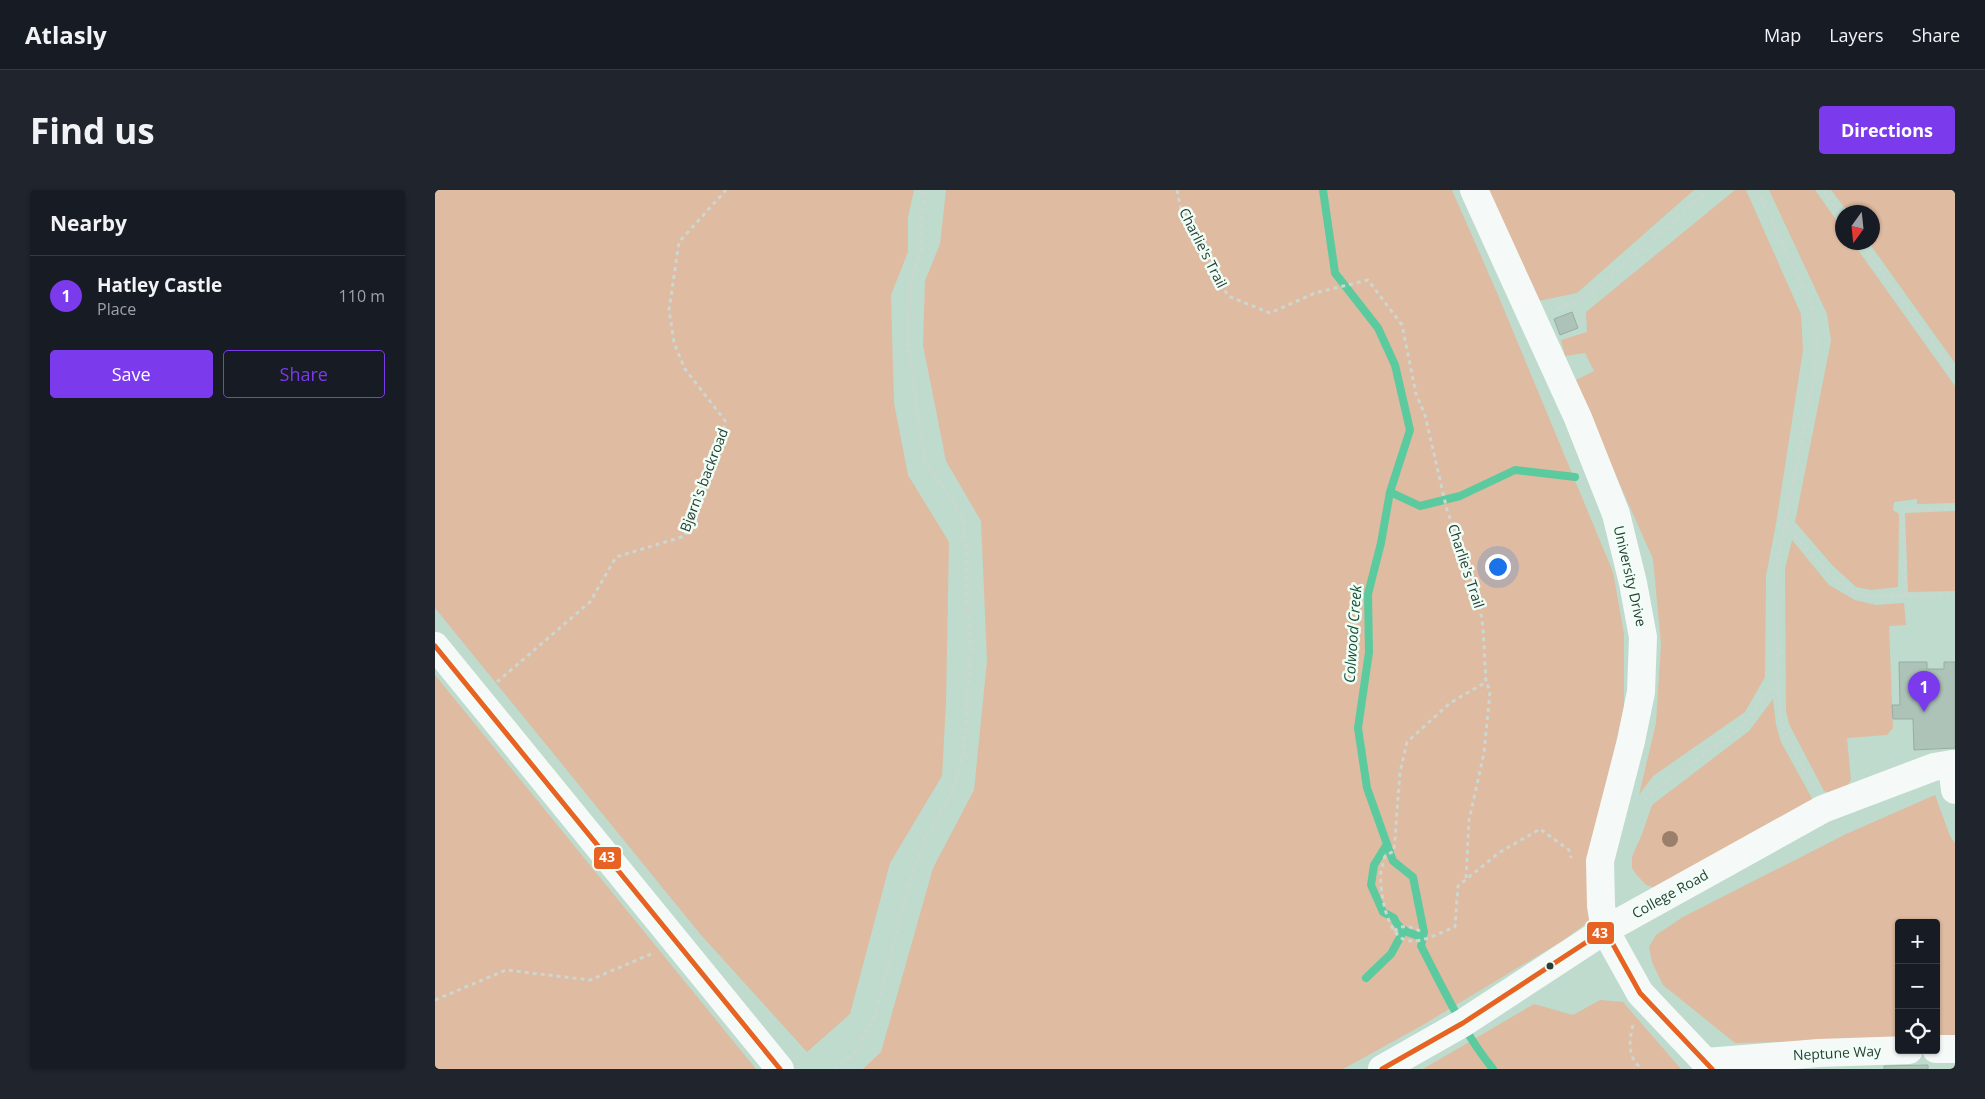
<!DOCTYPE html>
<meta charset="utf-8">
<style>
:root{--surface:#171b24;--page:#20242c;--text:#f1f3f6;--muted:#9ea1a6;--line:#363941;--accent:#7c3aed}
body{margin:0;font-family:"Open Sans",sans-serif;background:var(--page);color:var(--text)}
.controls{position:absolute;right:15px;bottom:15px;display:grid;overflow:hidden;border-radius:5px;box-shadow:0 1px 4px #0004}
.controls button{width:45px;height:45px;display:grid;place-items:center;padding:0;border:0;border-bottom:1px solid var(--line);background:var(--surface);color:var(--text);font:25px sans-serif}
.compass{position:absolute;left:1400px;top:15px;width:45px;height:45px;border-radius:50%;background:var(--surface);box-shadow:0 1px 4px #0004;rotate:195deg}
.you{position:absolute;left:1062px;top:376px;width:18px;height:18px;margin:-12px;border:4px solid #fff;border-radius:50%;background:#1a73e8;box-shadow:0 0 0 8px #1a73e833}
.badge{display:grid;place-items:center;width:32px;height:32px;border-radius:50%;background:var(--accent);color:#fff;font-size:16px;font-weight:700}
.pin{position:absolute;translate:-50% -41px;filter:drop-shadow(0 1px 2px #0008)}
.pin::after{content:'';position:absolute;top:26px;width:18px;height:15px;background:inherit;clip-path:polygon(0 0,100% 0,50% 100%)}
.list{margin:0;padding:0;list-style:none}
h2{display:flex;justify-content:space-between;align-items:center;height:65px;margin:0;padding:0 20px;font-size:21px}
h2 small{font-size:16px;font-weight:400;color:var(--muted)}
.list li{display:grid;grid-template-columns:32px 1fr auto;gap:15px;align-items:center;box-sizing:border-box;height:80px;padding:0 20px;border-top:1px solid var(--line)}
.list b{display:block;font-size:19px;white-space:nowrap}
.list p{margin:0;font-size:16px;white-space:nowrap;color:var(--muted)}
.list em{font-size:16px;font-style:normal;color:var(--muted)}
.actions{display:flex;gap:10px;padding:15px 20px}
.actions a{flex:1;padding:11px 0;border:1px solid var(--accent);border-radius:5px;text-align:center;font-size:18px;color:var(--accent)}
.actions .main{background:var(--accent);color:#fff}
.icon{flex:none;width:28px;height:28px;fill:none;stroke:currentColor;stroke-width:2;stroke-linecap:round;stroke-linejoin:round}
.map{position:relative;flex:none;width:1520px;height:879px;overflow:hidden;border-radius:5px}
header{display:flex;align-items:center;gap:30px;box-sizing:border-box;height:70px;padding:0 25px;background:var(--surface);border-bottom:1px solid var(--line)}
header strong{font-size:24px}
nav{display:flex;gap:28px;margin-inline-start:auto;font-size:18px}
.intro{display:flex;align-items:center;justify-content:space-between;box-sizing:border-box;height:120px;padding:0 30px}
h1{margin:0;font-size:35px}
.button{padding:12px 22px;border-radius:5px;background:var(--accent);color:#fff;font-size:18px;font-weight:700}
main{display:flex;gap:30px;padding:0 30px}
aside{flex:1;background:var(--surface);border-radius:5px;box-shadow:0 1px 4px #0004}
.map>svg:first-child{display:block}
</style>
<header>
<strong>Atlasly</strong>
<nav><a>Map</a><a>Layers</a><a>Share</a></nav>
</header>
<div class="intro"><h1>Find us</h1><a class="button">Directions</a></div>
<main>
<aside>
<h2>Nearby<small></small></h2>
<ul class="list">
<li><span class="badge">1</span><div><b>Hatley Castle</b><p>Place</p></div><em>110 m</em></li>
</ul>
<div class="actions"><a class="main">Save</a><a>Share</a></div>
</aside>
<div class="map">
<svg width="1520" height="879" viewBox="0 0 1520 879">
<rect width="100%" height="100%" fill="#bfdbcd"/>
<path fill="#debba1" d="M0,0H479L473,28V62L456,105L459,213L473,285L514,352L511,513L507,586L455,673L415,824L372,862L266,745L0,418Z
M511,0H1017L1063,105L1178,382L1189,444V517L1158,653L1157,729L1129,750L986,836L908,879H428L446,862L498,678L539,600L552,471L546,331L511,271L488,155L490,91L505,54Z
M1052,0H1259L1142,103L1103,111Z
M1300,0H1311L1366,124L1368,160L1341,334L1331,386L1330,487L1310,522L1218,586L1204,605L1221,533L1226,454L1218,369L1139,191L1159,181L1150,163L1130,166L1126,150L1152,142L1151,122Z
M1334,0H1380L1407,38L1408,52L1418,53L1520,196V313L1482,314V309L1459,312L1458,320L1464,324L1463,397L1436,400L1421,397L1398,376L1360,332L1396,151L1392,124Z
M1396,0H1520V173L1434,53L1438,52V22H1413Z
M1520,321V401L1473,402L1470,323Z
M1357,350L1394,395L1420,410L1441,415L1469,413L1471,435L1454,436L1458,538L1452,545L1412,548L1416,590L1410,599L1396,603L1389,601L1354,534L1351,521L1350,379Z
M0,485L321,879H0Z
M1338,509L1341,535L1346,552L1379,612L1221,698L1211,695L1201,684L1197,678V667L1207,644L1217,615L1314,541Z
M1500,605L1515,646L1520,653V847L1501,848V733H1464V849L1300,853L1228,795L1217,772L1214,757L1221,745L1248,727L1411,644Z
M1165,810L1188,812L1246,879H988L1099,814L1138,825Z"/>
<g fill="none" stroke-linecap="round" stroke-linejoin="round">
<path stroke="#5cca9f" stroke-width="8" d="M888,0L900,83L943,138L960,175L975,240L955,302L946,353L933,404L934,462L923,538L932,598L958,671L978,687L989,742L986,756C1008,798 1028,842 1058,879
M955,302L985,316L1025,306L1080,280L1140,287
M952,654L939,675L936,695L948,722L959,728C963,740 976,744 988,747
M931,788L956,764L969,740"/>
</g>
<path fill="#adc3b8" stroke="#97ada3" d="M1137,122L1143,138L1125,145L1119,129Z
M1464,472H1492V479H1509V472H1520V558L1479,560L1478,529H1458L1457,515H1465Z
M1493,875V879H1449V876Z"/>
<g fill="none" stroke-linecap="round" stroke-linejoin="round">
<path stroke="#cdd6d1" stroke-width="3" stroke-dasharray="4 4" stroke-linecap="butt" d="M483,0L491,2
M742,0L746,20L793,106L835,123L880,103L933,90L967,135L981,204L990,225L1012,320L1043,405L1048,438L1051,492L1015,513L972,552L965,582L959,661L950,666C949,671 947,676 946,681C944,700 952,750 975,751C990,752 1006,742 1020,737L1023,696L1065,662L1105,639L1134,660L1136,668
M1322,0L1372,106L1381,133L1382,156L1379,185L1342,372L1341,401L1344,518L1348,537L1377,596
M1388,0L1408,28
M1425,52L1520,184
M1122,119L1151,108L1274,0
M1350,333L1375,364L1398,388L1419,402L1437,407L1520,404
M1471,406L1468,320L1520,318
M62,492L155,412L181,367L250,346L291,232L250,179L239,153L234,120L244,52L291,0
M1210,611L1221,599L1303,540C1318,525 1327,506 1342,493
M1031,688L1034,630L1049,563L1055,501L1051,492
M959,741C969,733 977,737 987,742
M0,810L71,780L155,790L216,764
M1198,835C1194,852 1192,867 1207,879
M400,879L421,861L440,825L477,685L491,646L516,605L529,561L536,457L532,411V367L528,328L499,282L490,275L473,155L475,95L486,59V28L491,0"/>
<path stroke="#f5faf8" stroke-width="28" d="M1039,0L1143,228L1181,324L1198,393L1208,447L1206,502L1196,551L1165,671L1166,716L1170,740L1205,803L1277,879
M0,456L345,879
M1501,859H1520
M1271,872L1384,863L1474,860
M947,879L1028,833L1170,740L1388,619L1499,577L1517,574L1520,600"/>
<g stroke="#effef6" stroke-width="9">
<path id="bus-1" d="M0,456L345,879
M947,879L1028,833L1170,740L1205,803L1277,879"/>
</g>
<use href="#bus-1" stroke="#e86323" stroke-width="5"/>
</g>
<circle fill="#9a806a" cx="1235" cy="649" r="8"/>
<circle fill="#293e34" stroke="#effef6" stroke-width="2" cx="1115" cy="776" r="4.5"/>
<g text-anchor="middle" stroke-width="5" stroke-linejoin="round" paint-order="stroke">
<g font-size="14" fill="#293e34" stroke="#effef6">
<text transform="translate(768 58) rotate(63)" y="5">Charlie's Trail</text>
<text transform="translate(269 290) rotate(-69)" y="5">Bjørn's backroad</text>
<text transform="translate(1031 376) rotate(72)" y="5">Charlie's Trail</text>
<text transform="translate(1195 386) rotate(77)" y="5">University Drive</text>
<text transform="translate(1235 704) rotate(-29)" y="5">College Road</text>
<text transform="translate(1402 863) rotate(-3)" y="5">Neptune Way</text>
</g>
<g font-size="15" font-style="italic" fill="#1a513a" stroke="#effef6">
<text transform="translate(918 444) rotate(-86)" y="5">Colwood Creek</text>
</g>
</g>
<g stroke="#effef6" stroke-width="2">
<rect x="158" y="656" width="29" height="24" rx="5" fill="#e86323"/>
<rect x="1151" y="731" width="29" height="24" rx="5" fill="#e86323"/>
</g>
<g font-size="14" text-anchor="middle" font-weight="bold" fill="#fff">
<text x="172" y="672">43</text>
<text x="1165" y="748">43</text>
</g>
</svg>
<div class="controls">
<button>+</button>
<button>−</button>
<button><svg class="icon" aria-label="locate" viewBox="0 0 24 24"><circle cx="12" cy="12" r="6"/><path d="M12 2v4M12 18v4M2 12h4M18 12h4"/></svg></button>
</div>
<svg class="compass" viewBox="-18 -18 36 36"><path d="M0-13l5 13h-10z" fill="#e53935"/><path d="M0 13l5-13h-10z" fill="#9ea1a6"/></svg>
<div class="you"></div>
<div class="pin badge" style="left:1489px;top:522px">1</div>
</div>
</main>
